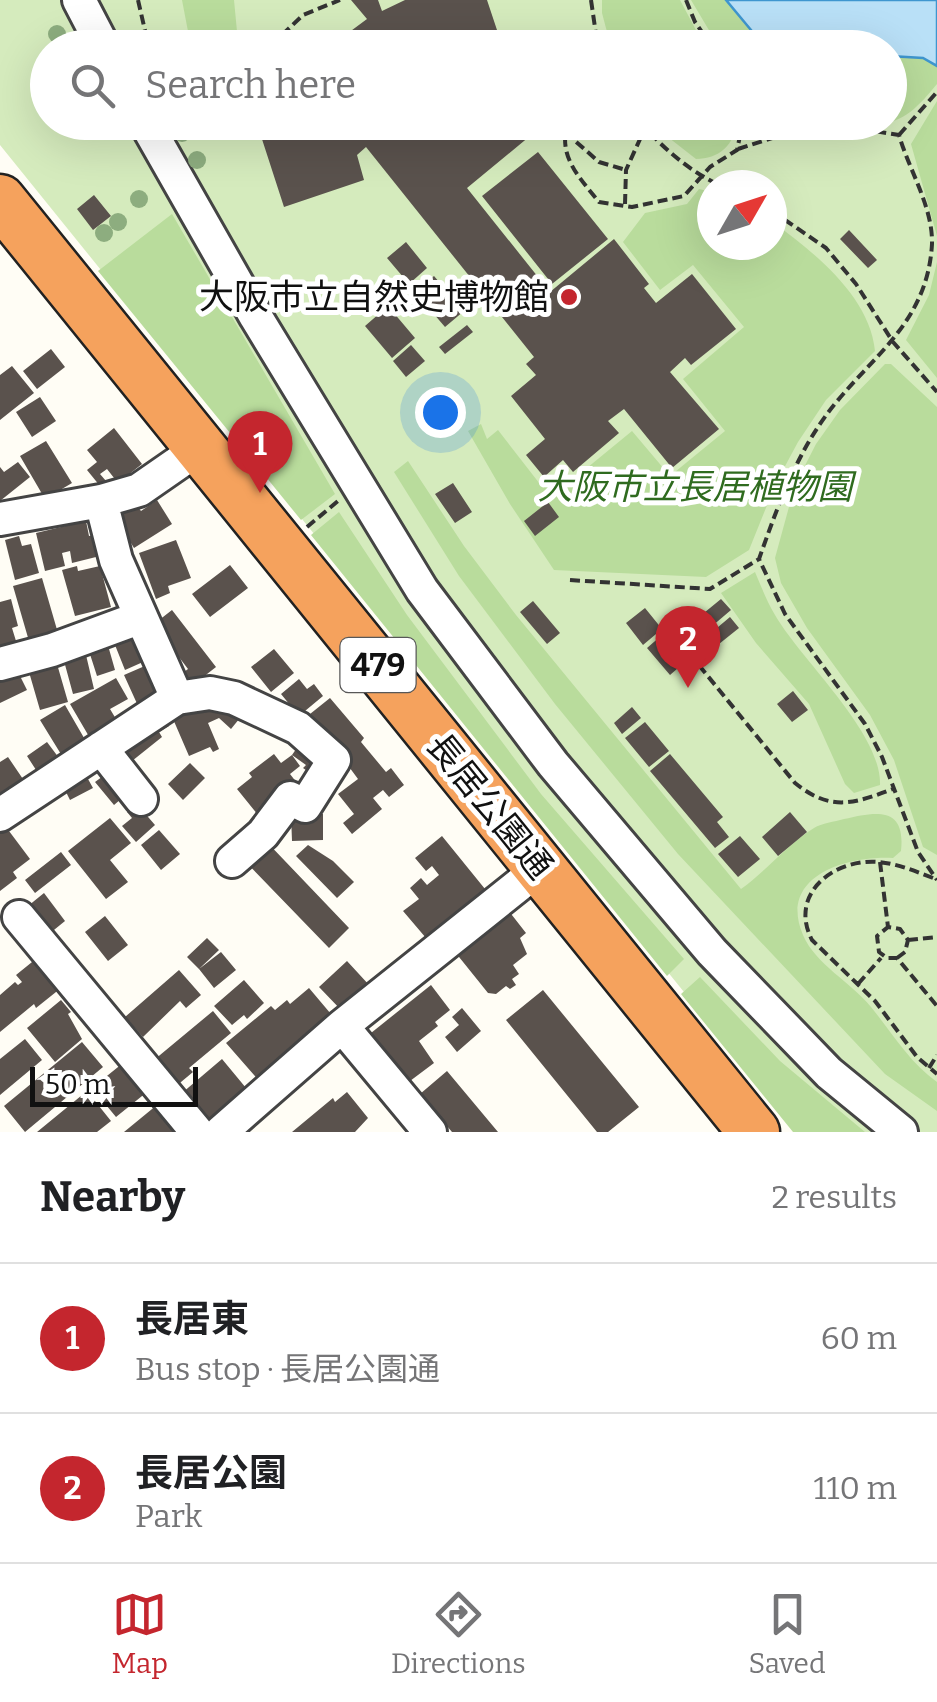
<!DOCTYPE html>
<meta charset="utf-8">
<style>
:root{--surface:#fff;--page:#f6f6f6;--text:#202124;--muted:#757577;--line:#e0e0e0;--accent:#c4262e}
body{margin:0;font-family:Bitter,"Noto Sans JP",serif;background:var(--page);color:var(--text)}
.compass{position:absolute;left:697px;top:170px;width:90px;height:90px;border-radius:50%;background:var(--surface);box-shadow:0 10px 40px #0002;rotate:51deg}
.scale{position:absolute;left:30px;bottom:25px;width:168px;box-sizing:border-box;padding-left:10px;border:5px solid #111;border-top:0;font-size:28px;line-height:35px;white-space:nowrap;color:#111;-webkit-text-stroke:8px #fff;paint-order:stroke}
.you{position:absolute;left:440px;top:412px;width:35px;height:35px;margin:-25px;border:8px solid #fff;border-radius:50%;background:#1a73e8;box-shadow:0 0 0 15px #1a73e833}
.badge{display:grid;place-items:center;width:65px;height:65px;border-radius:50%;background:var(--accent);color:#fff;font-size:32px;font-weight:700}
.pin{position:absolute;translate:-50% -82px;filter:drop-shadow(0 2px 5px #0008)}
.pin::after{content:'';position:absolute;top:52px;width:35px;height:30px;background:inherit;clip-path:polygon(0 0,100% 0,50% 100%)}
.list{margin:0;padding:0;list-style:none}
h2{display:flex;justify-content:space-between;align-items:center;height:130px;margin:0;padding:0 40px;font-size:42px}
h2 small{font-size:32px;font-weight:400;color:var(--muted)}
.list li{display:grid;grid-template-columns:65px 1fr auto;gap:30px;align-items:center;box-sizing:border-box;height:150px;padding:0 40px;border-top:2px solid var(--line)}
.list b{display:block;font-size:38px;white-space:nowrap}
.list p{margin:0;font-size:32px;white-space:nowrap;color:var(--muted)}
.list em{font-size:32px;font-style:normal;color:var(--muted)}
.icon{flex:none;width:55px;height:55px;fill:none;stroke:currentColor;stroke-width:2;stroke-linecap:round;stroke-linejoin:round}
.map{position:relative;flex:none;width:937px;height:1132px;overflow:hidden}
.search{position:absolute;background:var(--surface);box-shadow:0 10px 40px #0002;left:30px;right:30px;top:30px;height:110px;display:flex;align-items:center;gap:25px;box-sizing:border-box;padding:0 35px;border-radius:55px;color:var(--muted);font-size:38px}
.sheet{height:430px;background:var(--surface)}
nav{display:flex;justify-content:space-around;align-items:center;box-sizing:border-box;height:140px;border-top:2px solid var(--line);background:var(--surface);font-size:28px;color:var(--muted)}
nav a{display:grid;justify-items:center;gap:5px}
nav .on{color:var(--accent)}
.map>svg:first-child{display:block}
</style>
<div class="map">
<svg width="937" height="1132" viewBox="0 0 937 1132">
<rect width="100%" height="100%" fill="#fffdf5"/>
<path fill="#d5ebbd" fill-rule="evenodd" d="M0,0H937V1132H797L0,145ZM48,48H890V122H48ZM712,185H772V245H712Z"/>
<path fill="#b9dc9c" d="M182,0H234L238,42L216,47H191Z
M602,0H680L705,47H611L602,13Z
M691,0H726L756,36L779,47H719Z
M890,56L923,58L937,66V84C917,108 901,127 868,123L890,122Z
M937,101V236L911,144Z
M650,123H737C734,145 719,159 696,159Z
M699,189L712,192V245H772L774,223C815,253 870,297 875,351L826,400L798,442L776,483L749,550L706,577L554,570L510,504L468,431L481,424L487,439L498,430L543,488L557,477L565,486L632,431L670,476L725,431L683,379L744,327L693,265L660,290L623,242L645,213L687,204Z
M172,214L335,494L301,520L98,271Z
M937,262V378L906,340L929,295Z
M885,364H891L937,407V855L923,847L894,760L870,715L807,628L781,583L775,558L795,485L816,444L840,410Z
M408,461L464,546L516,615L741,889C766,871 788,844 814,828C822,823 834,822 844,819C875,812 906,805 901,851L893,858C850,855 777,875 803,935C815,964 852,983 871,1007C893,1034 909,1062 937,1082V1111L885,1074L678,854L555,704L459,576L394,472Z
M339,512L407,615L541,794L684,959L667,976L311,535Z
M755,572C761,586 767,602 775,615C801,660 882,733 880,785L854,793L845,784L809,704L756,643L721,593Z
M700,977L780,1061L865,1132H793L681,994Z"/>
<path fill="#b9e0f7" stroke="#3f96cf" stroke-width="2.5" d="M726,0H937V66L923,58L890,56V48L779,47L756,36Z"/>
<path fill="#5a524d" d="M351,0H378L382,11L405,0H487L503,48H345L340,39L367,19Z
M290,122H527L522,126L530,136L467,188L550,292L614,239L649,284L644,288L656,303L692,274L736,329L691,365L685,358L670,372L719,429L672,468L624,409L608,421L619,433L573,472L563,460L544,477L526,455L545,439L511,396L536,375L526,364L534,357L366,147L357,155L364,180L284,207L260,133Z
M538,152L608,239L552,284L482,196Z
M94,195L111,216L93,230L77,209Z
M849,230L877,260L868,268L840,239Z
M406,242L427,268L409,284L387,258Z
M434,276L464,311L445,327L415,292Z
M388,306L415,338L392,358L365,326Z
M467,325L473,332L445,354L439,347Z
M411,345L425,361L406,377L393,361Z
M51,349L65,367L37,389L23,371Z
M12,366L34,393L0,420V375Z
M40,397L56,421L32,437L16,412Z
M114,428L142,464L118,483L107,469L100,474L106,481L100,486L87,470L97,462L87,450Z
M46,441L72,483L45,499L20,456Z
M18,462L30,477L0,501V467L4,472Z
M453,483L472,512L455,523L435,494Z
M157,500L172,524L134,548L113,514L128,505L132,511L138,507L141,511Z
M548,502L559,517L535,536L524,521Z
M86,521L89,536L99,534L104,555L72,563L70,551L62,553L65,566L45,571L36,533Z
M19,536L22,546L31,544L39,573L15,580L5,540Z
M176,540L191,578L168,586L170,593L156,599L139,553Z
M230,565L248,588L210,617L192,594Z
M77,566L78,571L100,566L111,607L75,616L62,570Z
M42,578L60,640L31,648L13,586Z
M11,599L18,626L12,628L16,641L0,646V602Z
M721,599L731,610L698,638L688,626Z
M533,601L560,633L547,644L520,612Z
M645,608L662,629L643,645L626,623Z
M172,610L216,667L193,685L184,672L188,669L154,624Z
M730,617L739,628L714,648L705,638Z
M140,629L152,658L125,670L113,640Z
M662,635L685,662L670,675L647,648Z
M107,642L115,670L97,676L88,648Z
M274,649L294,673L271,692L251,667Z
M86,655L94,689L73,694L64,661Z
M154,662L169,694L139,708L124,675Z
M57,664L68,702L40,710L29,672Z
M16,668L27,690L0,703V676Z
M116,678L128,699L110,709L122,729L94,745L70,704Z
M299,679L307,689L314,684L323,696L299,716L281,694Z
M793,691L808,710L792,722L777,704Z
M330,698L364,738L361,742L386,772L391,768L404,785L389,797L383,790L373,798L382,809L352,834L343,823L354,814L338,794L358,779L310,714Z
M192,703L244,713L231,729L219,718L208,723L219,749L213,752L210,747L189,756L170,712Z
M65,705L91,750L67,764L40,720Z
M632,707L641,718L622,734L614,723Z
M168,715L169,726L159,732L162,737L122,769L109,749Z
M645,722L669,751L649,767L625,738Z
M303,739L329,759L316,777L303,768L306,765L292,755L300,766L290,774L297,783L273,803L263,821L237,789L252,777L249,773L274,754L281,763L292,755Z
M47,742L59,758L38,773L27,756Z
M670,754L723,817L717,822L729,837L715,848L650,771Z
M8,757L27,785L0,798V762Z
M190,763L205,778L183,800L168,784Z
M83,770L93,788L70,800L61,782Z
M110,771L128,793L114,805L95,782Z
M136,803L155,825L136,842L122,826L132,818L127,812Z
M790,812L807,832L778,856L762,837Z
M323,814V840L292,841L291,815Z
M110,818L131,843L110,860L128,882L106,899L68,851Z
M6,827L30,859L13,872L17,878L0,891V832Z
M159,830L180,854L161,870L141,845Z
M442,836L485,889L426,938L403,911L419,899L410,888L421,878L427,885L439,875L432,866L426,871L415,858Z
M740,836L760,859L738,877L718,854Z
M263,838L349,928L329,948L242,858Z
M308,845L333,861L354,882L337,898L296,856Z
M61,852L71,865L35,893L25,880Z
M44,893L65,921L49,934L28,906Z
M508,910L526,933L520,938L527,954L513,965L519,974L512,979L516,985L510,989L506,986L496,994L488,993L451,947Z
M105,916L128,945L108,961L85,932Z
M207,938L219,950L199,969L187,957Z
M221,952L236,970L214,988L199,969Z
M37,958L61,988L36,1008L34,1004L0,1032V995L15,982L18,985L22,982L16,975Z
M347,961L370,986L343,1012L319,987Z
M179,970L201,995L186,1008L180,1001L143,1037L125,1017Z
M244,980L264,1003L247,1019L244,1015L232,1025L214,1006Z
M431,985L450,1010L435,1022L438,1026L419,1041L434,1063L406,1084L371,1039V1033Z
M309,988L336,1020L261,1083L226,1043L271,1006L275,1010L287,1000L290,1004Z
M543,990L639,1107L608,1132H597L506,1020Z
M61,1000L71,1012L68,1014L82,1039L55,1062L27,1028Z
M462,1008L481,1031L457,1052L445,1037L459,1025L452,1017Z
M213,1011L231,1033L189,1068L193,1072L175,1087L154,1060Z
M25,1039L42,1060L0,1095V1059Z
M82,1042L103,1067L25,1132L4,1106Z
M222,1059L251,1094L211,1127L182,1093Z
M123,1063L147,1092L116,1117L92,1088Z
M447,1071L498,1132H452L420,1094Z
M87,1091L111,1121L97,1132H37Z
M347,1092L368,1118L355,1132H292L333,1098L335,1102Z
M163,1100L190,1132H124Z"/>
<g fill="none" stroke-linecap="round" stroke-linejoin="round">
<g stroke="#444" stroke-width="38">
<path id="minor" d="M79,0L104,48
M145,122L256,317L422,590L553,764L712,952L829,1073L901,1132
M0,519L101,501L139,490L201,447
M0,664L52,650L139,618
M177,698L210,693L234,698L298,728L334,760L305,806L290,798L263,834L232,861
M101,748L141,799
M0,815L177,698L116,560L101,501
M19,917L197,1132
M342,1026L430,1132
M221,1132L342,1026L540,868"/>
</g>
<g stroke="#222" stroke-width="55">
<path id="highway" d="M0,200L754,1132"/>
</g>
<path stroke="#333" stroke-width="4" stroke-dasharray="10 5" stroke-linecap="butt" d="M138,0L149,48
M591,0L598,48
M686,0L695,22L713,48
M281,36L285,48
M240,48L244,44L281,36L303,15L340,0
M278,122L279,126
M568,122C557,156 579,177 599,202L632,207L684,196L710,167L737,150L743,122
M640,122C663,148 688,170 719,185
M817,122L899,135C909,170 933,207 932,244C927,331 860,362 818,427C791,468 775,514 759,559L785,614L865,724L882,757L918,852L937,880
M565,132L599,162L626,170
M899,135L937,92
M738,149L819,123
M625,204L626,170L645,128
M772,211L826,248L856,284L893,342L937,392
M307,527L338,501
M570,580L710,589L759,559
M680,642L795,783C831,812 854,804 895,788
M880,862L888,927
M933,878C915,871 898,864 879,862C834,858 788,894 812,940L875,1001L917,1057L937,1074
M908,940L937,937
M897,958L905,952L908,940L900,929L888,927L877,936L879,952L887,958H897L937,1006
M858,984L881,958
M929,1068L937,1055"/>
<use href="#minor" stroke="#fff" stroke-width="32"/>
<use href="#highway" stroke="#f5a25d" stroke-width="50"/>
</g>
<g fill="#8dad7f">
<circle cx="57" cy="34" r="9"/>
<circle cx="182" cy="133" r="9"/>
<circle cx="197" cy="160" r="9"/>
<circle cx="139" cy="199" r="9"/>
<circle cx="118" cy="222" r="9"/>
<circle cx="104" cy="233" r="9"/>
</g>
<circle fill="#c4262e" stroke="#fff" stroke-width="4" cx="569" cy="297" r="10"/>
<g text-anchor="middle" stroke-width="10" stroke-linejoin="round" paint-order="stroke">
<rect fill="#fff" stroke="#585858" stroke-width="2.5" x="340.5" y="638" width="75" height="54" rx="8"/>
<g font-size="32" font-weight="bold" fill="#111">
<text x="378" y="676">479</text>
</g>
<g font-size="35" fill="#111" stroke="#fff" text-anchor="end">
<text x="549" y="309">大阪市立自然史博物館</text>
</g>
<g font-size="35" font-style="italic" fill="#2f6b1f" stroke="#fff">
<text x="695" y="499">大阪市立長居植物園</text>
</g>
<g font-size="35" fill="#111" stroke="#fff">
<text transform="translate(490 806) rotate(51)" y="12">長居公園通</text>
</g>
</g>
</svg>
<svg class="compass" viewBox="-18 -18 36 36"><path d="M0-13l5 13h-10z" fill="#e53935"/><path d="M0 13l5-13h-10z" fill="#757577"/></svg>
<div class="scale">50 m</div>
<div class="you"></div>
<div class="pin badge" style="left:260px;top:493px">1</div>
<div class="pin badge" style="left:688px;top:688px">2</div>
<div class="search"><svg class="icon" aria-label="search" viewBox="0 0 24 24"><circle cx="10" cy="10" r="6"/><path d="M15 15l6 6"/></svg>Search here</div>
</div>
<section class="sheet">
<h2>Nearby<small>2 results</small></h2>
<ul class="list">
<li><span class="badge">1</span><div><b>長居東</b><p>Bus stop · 長居公園通</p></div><em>60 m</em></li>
<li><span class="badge">2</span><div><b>長居公園</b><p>Park</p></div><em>110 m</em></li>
</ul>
</section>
<nav>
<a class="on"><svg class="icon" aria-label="map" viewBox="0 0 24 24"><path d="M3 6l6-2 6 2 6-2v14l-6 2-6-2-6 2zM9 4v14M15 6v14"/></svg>Map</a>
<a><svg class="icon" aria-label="directions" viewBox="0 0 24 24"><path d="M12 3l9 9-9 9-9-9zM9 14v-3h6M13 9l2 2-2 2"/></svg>Directions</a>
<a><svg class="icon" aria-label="saved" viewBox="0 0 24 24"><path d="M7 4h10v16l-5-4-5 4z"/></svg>Saved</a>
</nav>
